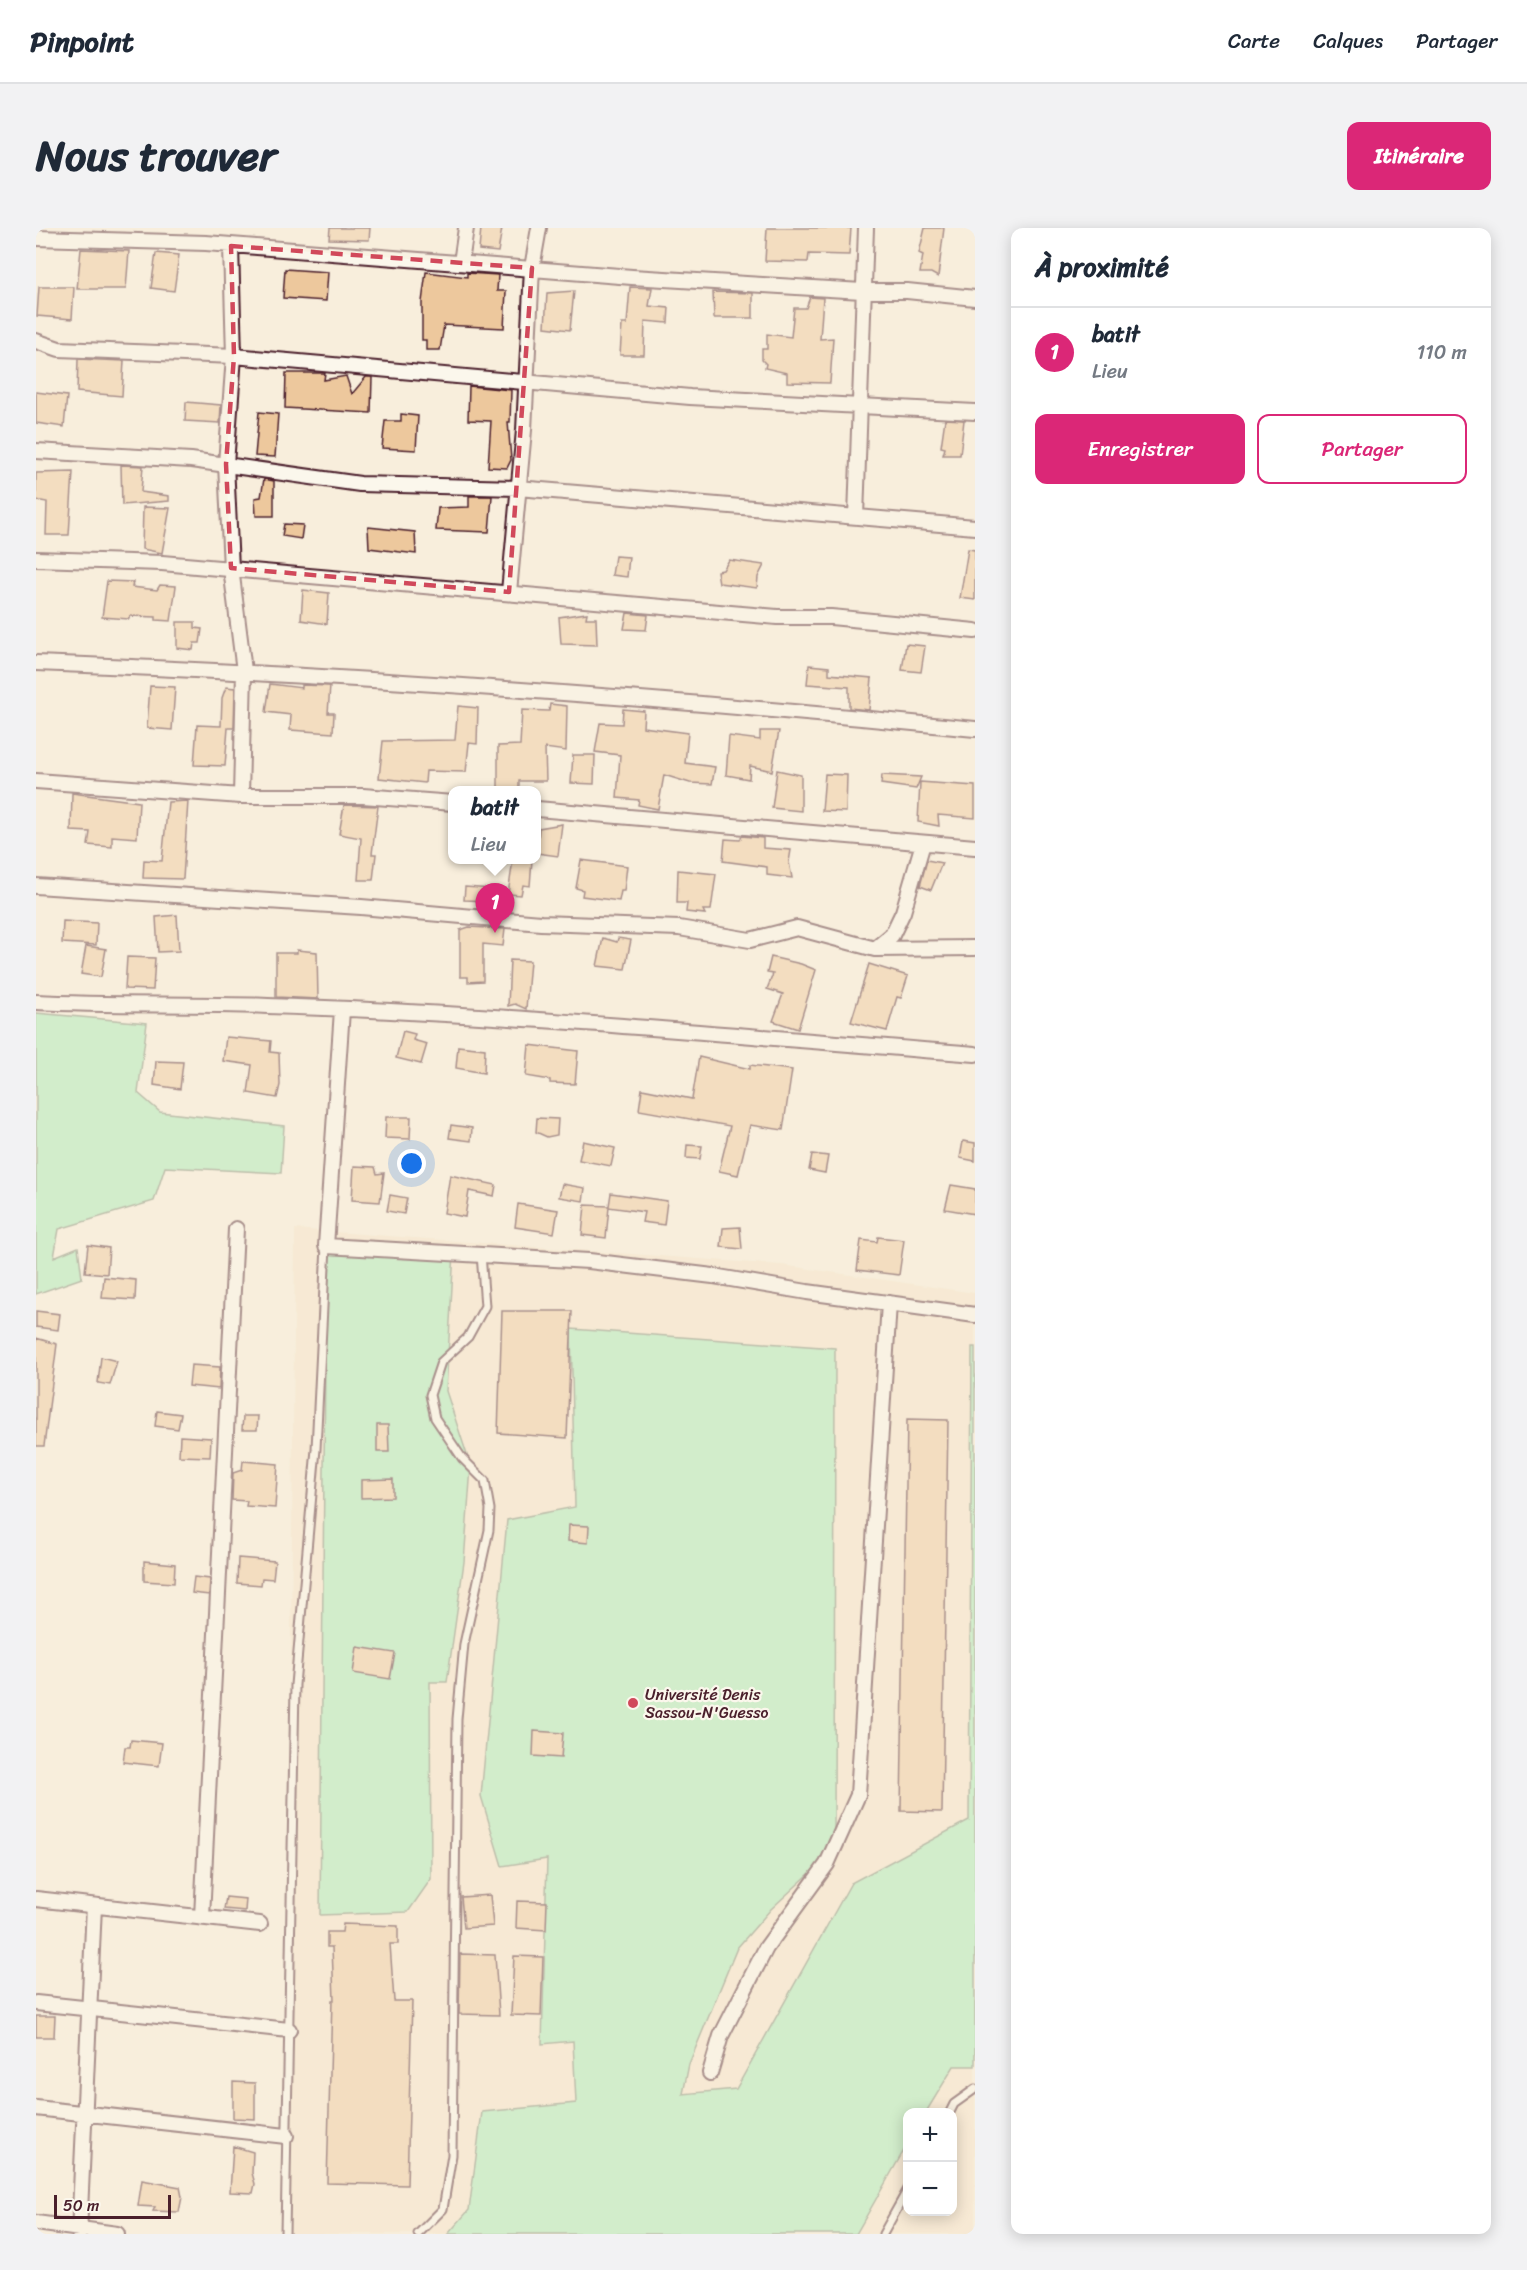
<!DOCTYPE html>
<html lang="fr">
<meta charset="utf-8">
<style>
:root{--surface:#fff;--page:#f2f2f3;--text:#1f2937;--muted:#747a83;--line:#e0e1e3;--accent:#db2777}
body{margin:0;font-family:Sriracha,sans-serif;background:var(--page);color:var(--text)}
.controls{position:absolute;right:18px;bottom:18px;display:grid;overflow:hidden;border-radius:12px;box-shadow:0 3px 15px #0003}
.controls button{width:54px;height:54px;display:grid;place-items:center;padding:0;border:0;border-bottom:2px solid var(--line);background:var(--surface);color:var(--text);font:30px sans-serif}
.scale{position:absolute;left:18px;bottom:15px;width:117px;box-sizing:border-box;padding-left:6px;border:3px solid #4a1f2b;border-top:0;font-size:16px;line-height:21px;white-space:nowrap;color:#4a1f2b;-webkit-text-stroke:4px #fbf7ec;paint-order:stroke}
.you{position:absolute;left:376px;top:936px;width:21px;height:21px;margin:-15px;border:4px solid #fff;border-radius:50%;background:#1a73e8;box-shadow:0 0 0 9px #1a73e833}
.badge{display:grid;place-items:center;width:39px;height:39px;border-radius:50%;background:var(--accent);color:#fff;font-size:20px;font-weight:700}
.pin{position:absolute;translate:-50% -50px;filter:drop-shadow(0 2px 3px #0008)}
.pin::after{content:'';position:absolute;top:32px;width:21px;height:18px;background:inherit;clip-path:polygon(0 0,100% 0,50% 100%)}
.popup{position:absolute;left:412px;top:558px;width:93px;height:78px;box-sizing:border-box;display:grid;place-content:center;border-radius:12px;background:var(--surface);filter:drop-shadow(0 2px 4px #0005);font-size:20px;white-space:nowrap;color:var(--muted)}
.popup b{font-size:22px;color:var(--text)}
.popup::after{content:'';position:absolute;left:50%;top:100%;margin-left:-12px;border:12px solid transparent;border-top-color:var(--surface)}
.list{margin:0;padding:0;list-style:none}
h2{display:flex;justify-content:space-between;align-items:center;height:78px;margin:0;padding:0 24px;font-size:26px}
h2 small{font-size:20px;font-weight:400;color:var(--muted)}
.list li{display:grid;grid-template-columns:39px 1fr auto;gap:18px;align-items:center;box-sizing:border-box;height:90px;padding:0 24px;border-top:2px solid var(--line)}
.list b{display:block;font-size:22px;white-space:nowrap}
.list p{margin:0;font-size:20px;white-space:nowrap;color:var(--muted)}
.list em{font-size:20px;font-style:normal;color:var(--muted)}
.actions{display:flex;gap:12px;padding:18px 24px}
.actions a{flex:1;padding:14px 0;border:2px solid var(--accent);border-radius:12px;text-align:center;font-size:21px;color:var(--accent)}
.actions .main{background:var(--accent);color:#fff}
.map{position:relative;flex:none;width:939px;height:2006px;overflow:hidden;border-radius:12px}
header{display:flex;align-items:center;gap:36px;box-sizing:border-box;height:84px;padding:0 30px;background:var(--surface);border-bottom:2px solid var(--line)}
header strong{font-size:28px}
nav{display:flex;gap:33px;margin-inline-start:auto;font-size:21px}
.intro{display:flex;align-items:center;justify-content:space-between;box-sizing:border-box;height:144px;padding:0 36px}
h1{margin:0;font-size:42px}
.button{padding:15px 27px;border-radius:12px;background:var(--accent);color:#fff;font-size:21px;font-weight:700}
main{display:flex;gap:36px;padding:0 36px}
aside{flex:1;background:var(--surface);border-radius:12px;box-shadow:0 3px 15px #0003}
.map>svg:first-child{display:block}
</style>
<header>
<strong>Pinpoint</strong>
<nav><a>Carte</a><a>Calques</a><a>Partager</a></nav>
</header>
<div class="intro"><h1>Nous trouver</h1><a class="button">Itinéraire</a></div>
<main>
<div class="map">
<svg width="939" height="2006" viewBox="0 0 939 2006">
<rect width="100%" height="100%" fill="#f8eedc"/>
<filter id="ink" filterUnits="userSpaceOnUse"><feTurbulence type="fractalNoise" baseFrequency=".0167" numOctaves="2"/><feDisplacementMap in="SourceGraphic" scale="12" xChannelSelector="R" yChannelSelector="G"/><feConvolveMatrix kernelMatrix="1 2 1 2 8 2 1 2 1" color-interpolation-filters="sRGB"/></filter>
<g filter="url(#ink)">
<path fill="#f5e3c9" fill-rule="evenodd" d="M259,1001L746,1037L939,1065V2006H249ZM872,1884H916V1984H872Z"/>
<path fill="#a5eab6" stroke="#788470" stroke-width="1.5" d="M0,785L111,795L102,865L124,884L248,898L245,945L129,939L118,973L23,1001L18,1029L42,1019L46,1050L0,1066Z
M290,1018L418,1024L410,1163L435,1239L428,1334L411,1454H394L395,1651L372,1684L284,1687Z
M535,1101L799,1120L798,1623L735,1681L701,1720L653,1836L647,1866L700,1861L815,1655L933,1592L936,1119H939V1838H918L890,1884H872L871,1917L820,2006H412L433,1982L446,1884L540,1875L537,1813L506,1816L511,1631L466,1638L445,1568L471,1292L539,1279Z"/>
<path fill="#edc89d" stroke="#4a1f2b" stroke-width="1.5" d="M294,0H334L333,12L293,11Z
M445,0H466L462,24L443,22Z
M731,0H815L813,27L773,26L772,34L729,33Z
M889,0H908L902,49L895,45H884L887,27L883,25Z
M45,21L93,23L90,61H41Z
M120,25L143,27L138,63L115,60Z
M249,41L292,44L290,73L247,70Z
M390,44L431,49V45L462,47L461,63H470L468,100L408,97L404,122H390V112H386V74Z
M3,59H38L36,91L1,88Z
M594,59L616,60L613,78L633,80L632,95L609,93L608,127H584L586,96H591Z
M538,63L534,102L509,99L511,65Z
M677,64L717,65V90H678Z
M774,69L787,70L784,111L797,110L794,155L751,154V145L729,140L730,136L726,132V121H731V106L755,109L758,80H770Z
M42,131L88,133L86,168L41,164Z
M250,145H289L288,152L310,148L316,166L330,149H336L335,185L249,180Z
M433,158L475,162L474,194H472L475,232L471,240L452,239L455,193L432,192Z
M0,164L31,168L28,199L0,195Z
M150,174L185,177L184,195L149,193Z
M223,184L242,186L239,229L219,228Z
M365,186L382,188L380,222L346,220L349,193H365Z
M909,191L928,192L924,227H907L909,220L905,219Z
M85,237L107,238L105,264L133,268V273L86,277Z
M37,244L33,307H10L11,274L0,272V245Z
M228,251L238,253V288H220L219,270L225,269Z
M433,268H456L453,304L400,302L402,280L433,279Z
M107,279L134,280L126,325L106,321Z
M248,296L267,297L265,311L246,308Z
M332,299L379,304L380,326L333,320Z
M932,321L939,322V372L924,370Z
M579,328L593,329L591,349L576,347Z
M693,332L728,337L722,349L721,360L683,355L681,343L687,342Z
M71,353L97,354L96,359L121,362L124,357L140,358L135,393L120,392V389L94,388L93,391L66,389Z
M267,362L293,365L291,396L265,392Z
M551,385L550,390H560L561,417L525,416L523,389Z
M591,385L612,387L610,402L588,401Z
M141,394H159V400L166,401L164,415H158L157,422L141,420Z
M870,416L889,418L885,444L866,442Z
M773,437L793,439V446L836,450L833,482L813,480V459L771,456Z
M234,456L266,460V457L294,458L292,485H298L297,505L254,502L255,487L230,484Z
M114,458L139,459L136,502L111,500Z
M190,459L199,460L198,500H192L189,538L158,537L161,497L185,498L186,470Z
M514,476L531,478L530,523L509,520L510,553H483V561H462V518L484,517L486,482L513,483Z
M422,478L442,480L441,516L433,515L430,544L390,543L389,555L343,550L347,513L419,512Z
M587,481L608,483L607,499L652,505L649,535L679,539L676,556L654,555L628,547L622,581L602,577L603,572L581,570L584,527L559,524L564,495L586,496Z
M724,503H743L736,543L714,538L713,551L690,547L693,508L724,512Z
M537,527H559L558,556L535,555Z
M741,542L765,547V583L736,580Z
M789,546L811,547L810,584L786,583Z
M846,547L885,549L880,561L845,556Z
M884,554L939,558V590L902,587L903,598L882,594Z
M36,565L103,574L101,610L76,608V619L52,617L54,604L35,603Z
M152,573L147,651L107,650L108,632L126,633L132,574Z
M308,577L342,578L336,626H340L337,652H322L325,610L303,606Z
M526,596L522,628L501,625L503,600Z
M706,608L727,610V620L755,622L753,634L756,650L731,647V639L687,633L689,611L704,612Z
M477,632H496L494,658L487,657L485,667L472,666Z
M545,632L591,638L588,663H585L583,673L546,668L547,662L540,660Z
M891,632L906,635L895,662L884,658Z
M642,642L680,646L675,682H667L669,686L650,684L651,675H641Z
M429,659L456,661L455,673L428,672Z
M141,687L143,723L122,724L120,689Z
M27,693L61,695L60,717L26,715Z
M433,699L469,701L467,718L447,716V753L432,754V749H424V702Z
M567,710L581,714L582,710L595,712L589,741L561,738Z
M50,718L70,721L65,749L45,746Z
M261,722L281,724L282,771L240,769V725H261Z
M91,729L119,730L117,762L89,761Z
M735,729L765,736L780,742L762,801L737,793L747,766L731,761L737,746L731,745Z
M474,732L494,733L490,781L479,776L472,778Z
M833,736L872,748L865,770L861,769L851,803L815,794Z
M367,803L379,806L377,812L391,816L385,836L360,830Z
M190,809L235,813L234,824L243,825L244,857L241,870L212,865L216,837L187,833Z
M493,817L542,823L539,856L514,855V852L490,848Z
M422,818L449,821L448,845L420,840Z
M663,829L714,841V837L756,842L747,902L714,897L702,947L683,943L694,898L603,882L606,861L656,871Z
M120,833L147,834L144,861L118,857Z
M350,889H375L374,911L349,910Z
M501,890L522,891L521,907L511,909L500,904Z
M415,897L436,900L435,913L413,910Z
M547,913L579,920L575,938L543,932Z
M927,913L939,915V933L924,930Z
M651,917L666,918L664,931L650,930Z
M776,926L792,928L789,945L773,942Z
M318,938L339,939L341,946L348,945L344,974L316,972Z
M414,947L460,957L458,968L433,963L429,989L408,985Z
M526,956L549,960L547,973L523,969Z
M915,957L939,961V986L909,981Z
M575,965L631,973L628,997L606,994L608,984L573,979L570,1010L546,1007L549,977L573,978Z
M354,967L371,970L368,986L351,983Z
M482,976L522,982L518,1005L479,999Z
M704,999L706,1021L685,1019L687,1000Z
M842,1009L868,1012L863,1047L821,1042L825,1012L841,1014Z
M52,1017L73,1020L71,1046L49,1044Z
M68,1049L100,1052L99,1072L66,1070Z
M0,1083L24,1086L22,1102L0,1099Z
M466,1083H536L531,1210L462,1205Z
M0,1110L21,1116L8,1218H0Z
M65,1129L81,1133L74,1157L62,1155Z
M155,1137L184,1139L183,1161L153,1158Z
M121,1183L145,1186L142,1201L119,1198Z
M207,1188H222L221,1202H206Z
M871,1191L912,1192L906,1584L865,1583Z
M341,1197H352L353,1224H341Z
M144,1208L175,1210L174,1229L143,1228Z
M207,1233L242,1236L239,1280L210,1278L211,1273L196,1272L197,1245L206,1242Z
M357,1251V1269L325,1270V1252Z
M533,1297L553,1298L552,1315L532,1313Z
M202,1330L239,1333L237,1351L226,1350L225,1357L201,1355Z
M108,1333L139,1336L138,1355L108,1353Z
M158,1349L174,1351L173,1367L156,1365Z
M321,1419L359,1425L354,1451L317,1445Z
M498,1503L527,1505L525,1530L497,1528Z
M95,1512L126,1515L123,1538L87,1534L89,1519H94Z
M454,1667L457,1698L428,1700L425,1669Z
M190,1669L210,1671L209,1683L188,1681Z
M481,1673L511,1674L510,1702L480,1700Z
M307,1696L362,1698V1716H354L358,1773H376L371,1957L291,1955L296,1772H298L296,1719H291V1704H306Z
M424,1726L459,1727L463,1787L423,1786Z
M478,1728L507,1729L505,1788L475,1787Z
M0,1788H19L18,1809H0Z
M197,1854L219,1855V1891L197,1890Z
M197,1918L217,1924L216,1945L219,1956L217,1965L194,1964Z
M106,1952L144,1959L146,1969L143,1984L117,1983L119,1979L102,1978Z"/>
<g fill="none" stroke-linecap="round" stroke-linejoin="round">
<g stroke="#4a1f2b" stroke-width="11">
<path id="service" d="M914,1884L918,1876L939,1861
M249,2006L259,1457L280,1221L290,1018
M382,2006L407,1981L416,1927L421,1491L428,1416L453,1302L454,1281L449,1253L426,1230L399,1190L394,1167L405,1134L432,1109L449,1078L445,1026
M847,2006L872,1961"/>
</g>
<g stroke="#4a1f2b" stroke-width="18">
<path id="minor" d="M0,10L170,15L596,49L826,63H871L939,70
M195,18L198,128L190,236L195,340L208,443L205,568
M425,35L430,0
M0,113L23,121L198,128L654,169L939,184
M0,223L155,232L324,256L482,260L939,299
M820,289L830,0
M0,331L126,335L741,389H795L939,403
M473,364L488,202L496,40L503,0
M0,435C314,447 627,470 939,501
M0,553L205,568H327L417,575
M501,581L939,619
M0,658L325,679L505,695L643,700L714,712L761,700L839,721L939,720
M839,721L856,707L867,684L887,615
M0,774C77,778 154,775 232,778C468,785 704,808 939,826
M306,782L290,1018L553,1033L677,1048L771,1064L939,1087
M0,1671L224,1696
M166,1689L200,1001
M0,1775L253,1802
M674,1845L685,1808L730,1720L791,1636L822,1567L853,1075
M0,1880L250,1908
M0,1995L81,2006
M43,2006L58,1678"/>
</g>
<use href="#service" stroke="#fbf7ec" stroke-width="7"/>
<use href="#minor" stroke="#fbf7ec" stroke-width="14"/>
</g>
</g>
<path d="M0 0H939V2006H0ZM195,18L496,40L473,364L195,340L190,236L198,128Z" fill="#f8eedc" fill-opacity=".55" fill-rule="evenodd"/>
<path fill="none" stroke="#d1495b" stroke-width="4.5" stroke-dasharray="12 8" stroke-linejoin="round" d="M195,18L496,40L473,364L195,340L190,236L198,128Z"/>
<circle fill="#d1495b" stroke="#fbf7ec" stroke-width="2" cx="597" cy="1475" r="6"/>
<g text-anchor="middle" stroke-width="4.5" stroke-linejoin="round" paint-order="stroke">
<g font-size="16" fill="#4a1f2b" stroke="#fbf7ec" text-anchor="start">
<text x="609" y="1472">Université Denis<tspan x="609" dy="18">Sassou-N'Guesso</tspan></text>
</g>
</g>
</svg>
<div class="controls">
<button>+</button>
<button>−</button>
</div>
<div class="scale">50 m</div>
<div class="you"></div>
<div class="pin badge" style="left:459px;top:705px">1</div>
<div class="popup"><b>batit</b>Lieu</div>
</div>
<aside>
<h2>À proximité<small></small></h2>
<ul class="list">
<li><span class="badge">1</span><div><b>batit</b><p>Lieu</p></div><em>110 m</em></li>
</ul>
<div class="actions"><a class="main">Enregistrer</a><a>Partager</a></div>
</aside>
</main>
